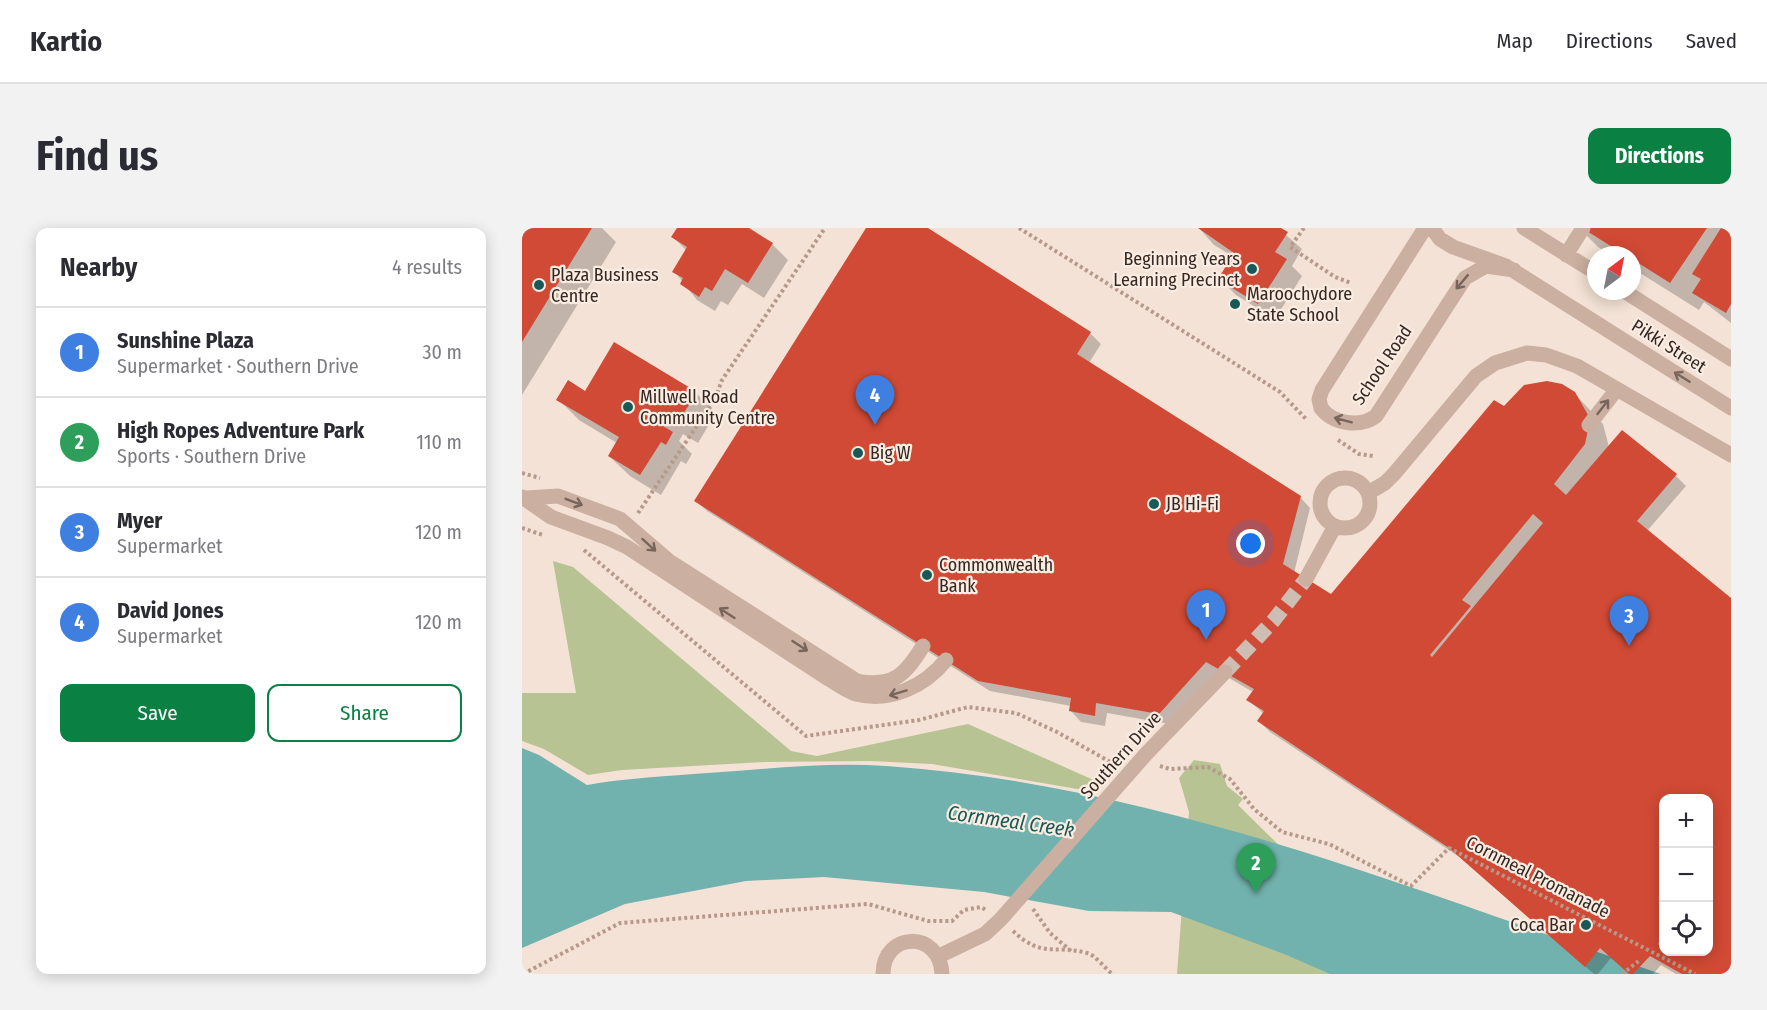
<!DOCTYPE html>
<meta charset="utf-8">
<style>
:root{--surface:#fff;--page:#f2f2f3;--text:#2b2b33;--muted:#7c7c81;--line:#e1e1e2;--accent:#0b8043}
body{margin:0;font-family:"Fira Sans Condensed",sans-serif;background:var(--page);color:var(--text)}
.controls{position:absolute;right:18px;bottom:18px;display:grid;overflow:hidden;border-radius:12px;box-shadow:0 3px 15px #0003}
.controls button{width:54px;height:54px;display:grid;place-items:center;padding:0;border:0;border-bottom:2px solid var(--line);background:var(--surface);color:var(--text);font:30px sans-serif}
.compass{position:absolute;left:1065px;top:18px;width:54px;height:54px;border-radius:50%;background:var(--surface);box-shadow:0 3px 15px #0003;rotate:32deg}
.you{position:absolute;left:729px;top:316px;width:21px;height:21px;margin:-15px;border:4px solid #fff;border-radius:50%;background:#1a73e8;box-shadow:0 0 0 9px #1a73e833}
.badge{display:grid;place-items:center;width:39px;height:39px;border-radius:50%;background:var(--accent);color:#fff;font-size:20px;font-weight:700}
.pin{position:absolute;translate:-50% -50px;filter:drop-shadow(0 2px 3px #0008)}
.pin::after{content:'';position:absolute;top:32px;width:21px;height:18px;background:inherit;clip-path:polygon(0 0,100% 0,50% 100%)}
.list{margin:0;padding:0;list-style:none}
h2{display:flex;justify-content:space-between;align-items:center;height:78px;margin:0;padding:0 24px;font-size:26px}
h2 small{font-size:20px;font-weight:400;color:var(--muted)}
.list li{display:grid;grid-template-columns:39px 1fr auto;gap:18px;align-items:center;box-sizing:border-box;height:90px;padding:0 24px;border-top:2px solid var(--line)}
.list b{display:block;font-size:22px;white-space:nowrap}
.list p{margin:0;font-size:20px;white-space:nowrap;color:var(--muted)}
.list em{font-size:20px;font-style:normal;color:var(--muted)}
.actions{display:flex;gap:12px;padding:18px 24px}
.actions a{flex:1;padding:14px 0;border:2px solid var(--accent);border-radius:12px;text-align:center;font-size:21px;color:var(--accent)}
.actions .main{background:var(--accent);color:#fff}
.icon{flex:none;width:33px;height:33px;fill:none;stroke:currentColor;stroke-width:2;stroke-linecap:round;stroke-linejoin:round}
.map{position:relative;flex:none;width:1209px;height:746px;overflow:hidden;border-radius:12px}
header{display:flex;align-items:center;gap:36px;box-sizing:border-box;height:84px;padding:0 30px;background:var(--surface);border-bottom:2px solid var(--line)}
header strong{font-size:28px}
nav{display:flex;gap:33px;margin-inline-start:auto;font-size:21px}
.intro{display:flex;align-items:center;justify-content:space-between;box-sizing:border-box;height:144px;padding:0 36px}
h1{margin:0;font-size:42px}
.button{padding:15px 27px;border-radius:12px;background:var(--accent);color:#fff;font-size:21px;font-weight:700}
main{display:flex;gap:36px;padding:0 36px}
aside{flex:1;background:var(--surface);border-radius:12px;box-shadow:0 3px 15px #0003}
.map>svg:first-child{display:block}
</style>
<header>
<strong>Kartio</strong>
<nav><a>Map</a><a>Directions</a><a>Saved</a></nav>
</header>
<div class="intro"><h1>Find us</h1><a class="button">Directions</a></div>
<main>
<aside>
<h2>Nearby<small>4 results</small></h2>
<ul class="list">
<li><span class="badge" style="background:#3f7fe0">1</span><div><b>Sunshine Plaza</b><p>Supermarket · Southern Drive</p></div><em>30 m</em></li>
<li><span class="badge" style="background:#2e9e5b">2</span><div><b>High Ropes Adventure Park</b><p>Sports · Southern Drive</p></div><em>110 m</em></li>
<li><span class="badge" style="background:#3f7fe0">3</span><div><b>Myer</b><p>Supermarket</p></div><em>120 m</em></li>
<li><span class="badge" style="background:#3f7fe0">4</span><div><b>David Jones</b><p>Supermarket</p></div><em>120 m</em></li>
</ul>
<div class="actions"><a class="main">Save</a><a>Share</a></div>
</aside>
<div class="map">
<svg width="1209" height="746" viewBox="0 0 1209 746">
<rect width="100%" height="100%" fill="#f3e2d5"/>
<path fill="#b8c394" d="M31,333L51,339L269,523L295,528L446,496L576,554L567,563L410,536L348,533L243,534L100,542L66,547L22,521L0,513V465H54Z
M672,532L698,536L705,558L721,571L716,577L888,746H655L667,584L657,550Z"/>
<path fill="#72b2ae" d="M0,520L17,527L65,557C105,550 146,548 186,545C246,541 304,534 364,538C632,556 886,660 1139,746H808L762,726L649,684L567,683L462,664L302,649L224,653L103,676L0,720Z"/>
<path fill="#0003" fill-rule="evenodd" d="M0,0H80L94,14L0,167Z
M156,0H224L250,16L266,32L242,70L220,56L206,77L199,73L193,83L175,72L152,43L165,23L151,9Z
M346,0H403L568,105L579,116L567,135L778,269L788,280L772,345L809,368L982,180L1052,165L1081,196L1087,219L1100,204L1154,248L1164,258L1125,303L1209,371V746H1154L1139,737L1131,746H1108L1089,730L1076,746H1072L939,630L748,504L737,493L742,486L726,472L731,464L695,443L648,496L585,485L583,498L559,494L549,483V478L468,463L185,283L174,273ZM1142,570H1186V724H1142Z
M677,0H756L780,21L770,38L780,48L753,91L714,67L698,51L712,29L692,17Z
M1057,0H1209V95L1182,74L1177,82L1110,40V27H1089L1076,19Z
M63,165H174L194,185L176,215L161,206L157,213L170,226L164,236L159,233L139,267L108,248L87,228L95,215L57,192L36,171Z"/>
<path fill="#d14a35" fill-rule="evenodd" d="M0,0H70L0,114Z
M155,0H227L251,15L226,55L203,41L190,63L183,59L177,69L158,56L161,50L150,44L165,19L149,9Z
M344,0H406L569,104L555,126L779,268L761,336L809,366L972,172L982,178L1002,157L1025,153L1040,156L1053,164L1066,187L1067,197L1063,216L1032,256L1044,267L1100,202L1155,246L1115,293L1209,370V746H1160L1128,728L1111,746H1107L1078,720L1063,739L927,620L735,493L742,483L724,472L732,461L684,434L637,486L574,475L573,488L547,483L549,470L456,453L172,273ZM1011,286L1021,295L910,429L908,427L949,378L940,372ZM1142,570H1186V724H1142Z
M676,0H759L766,4L753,24L765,31L736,76L696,51L712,25Z
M1060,0H1185L1148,55L1110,31V27H1103Z
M1199,0H1209V76L1204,85L1170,65L1179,51L1170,46Z
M92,114L175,164L155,196L141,187L136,195L151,204L144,217L139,214L118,247L86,228L97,209L34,172L46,152L63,163Z"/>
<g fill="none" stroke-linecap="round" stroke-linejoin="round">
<path stroke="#cdbdb2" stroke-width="15" stroke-dasharray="15 8" stroke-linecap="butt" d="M703,444L752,392L784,351"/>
<path stroke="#b7998b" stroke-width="4" stroke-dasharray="3 3" stroke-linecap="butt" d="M497,0L758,164L785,192
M782,0L768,19L813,49L829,55
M816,212L837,226L851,228
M0,245L18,250
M116,285L193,171L200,152L303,0
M0,300L21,307
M62,322L284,508L397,492L446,479L494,485L535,504L592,536
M511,681L528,705L549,723
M491,703C521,731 531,716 565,725C573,727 583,740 590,746
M1137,717L1142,714
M1,746L98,695L346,676L406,693H430L442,682L459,679L464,682
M1100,746L1118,732"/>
<path stroke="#cbb0a1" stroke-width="15" d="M903,0L800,162L797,171L799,180C811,196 838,200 854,188L943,50L964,38L992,42
M910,0L918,11L931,19L984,38L1209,180
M1002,0L1074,45
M1044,27L1061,0
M1102,63L1209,131
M1067,197L1095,161
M798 275a25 25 0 1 1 50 0a25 25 0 1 1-50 0Z
M846,265L863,255L872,246L954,148L973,135L1005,125L1024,127L1055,138L1209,227
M0,269L29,289L86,310L105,319L305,450C314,455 324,463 334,466C368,475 403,458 424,432
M5,270L36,268L98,291L147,333L335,453C371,460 383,447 401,418
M784,351L813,298
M417,728L463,706L479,691L624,526L703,444
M361,746C361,703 418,702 420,746"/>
<path stroke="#b7998b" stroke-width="4" stroke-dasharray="3 3" stroke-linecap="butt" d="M638,538L648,541L686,539L708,551L732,581L760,604L807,616L889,658L927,620L1173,746"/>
</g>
<defs><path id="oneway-shaft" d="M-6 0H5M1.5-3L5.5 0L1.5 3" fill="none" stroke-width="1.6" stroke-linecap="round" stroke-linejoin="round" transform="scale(1.5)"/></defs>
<g stroke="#78655c">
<use href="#oneway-shaft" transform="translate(940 54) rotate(130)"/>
<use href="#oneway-shaft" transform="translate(1160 149) rotate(-148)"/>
<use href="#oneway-shaft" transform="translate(1081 179) rotate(-52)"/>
<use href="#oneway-shaft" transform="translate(821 192) rotate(-165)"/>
<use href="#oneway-shaft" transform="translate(52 274) rotate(21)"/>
<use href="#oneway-shaft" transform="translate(127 317) rotate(42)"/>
<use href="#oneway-shaft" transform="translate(205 385) rotate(-147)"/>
<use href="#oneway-shaft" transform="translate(278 418) rotate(33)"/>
<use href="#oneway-shaft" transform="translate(376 465) rotate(163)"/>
</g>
<g fill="#175957" stroke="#faece1" stroke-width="2">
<circle cx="730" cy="41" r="6"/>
<circle cx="17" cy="57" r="6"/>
<circle cx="713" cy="76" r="6"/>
<circle cx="106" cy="179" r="6"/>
<circle cx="336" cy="225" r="6"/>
<circle cx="632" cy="276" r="6"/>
<circle cx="405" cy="347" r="6"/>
<circle cx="1064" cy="697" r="6"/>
</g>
<g text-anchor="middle" stroke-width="4.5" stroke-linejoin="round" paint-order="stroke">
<g font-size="18" fill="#352824" stroke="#faece1" text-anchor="start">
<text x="718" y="37" text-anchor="end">Beginning Years<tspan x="718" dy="21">Learning Precinct</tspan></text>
<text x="29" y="53">Plaza Business<tspan x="29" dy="21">Centre</tspan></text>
<text x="725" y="72">Maroochydore<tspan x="725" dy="21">State School</tspan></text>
<text x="118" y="175">Millwell Road<tspan x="118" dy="21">Community Centre</tspan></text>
<text x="348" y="231">Big W</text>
<text x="644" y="282">JB Hi-Fi</text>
<text x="417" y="343">Commonwealth<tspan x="417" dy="21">Bank</tspan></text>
<text x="1052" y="703" text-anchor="end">Coca Bar</text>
</g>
<g font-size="18" fill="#352824" stroke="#faece1">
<text transform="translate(1147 118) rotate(32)" y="6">Pikki Street</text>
<text transform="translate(860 137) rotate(-56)" y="6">School Road</text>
<text transform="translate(599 527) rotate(-48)" y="6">Southern Drive</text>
<text transform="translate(1016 649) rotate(27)" y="6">Cornmeal Promanade</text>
</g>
<g font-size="20" font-style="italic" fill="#175957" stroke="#faece1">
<text transform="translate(489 593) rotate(8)" y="7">Cornmeal Creek</text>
</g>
</g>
</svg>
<div class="controls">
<button>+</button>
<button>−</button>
<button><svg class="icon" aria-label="locate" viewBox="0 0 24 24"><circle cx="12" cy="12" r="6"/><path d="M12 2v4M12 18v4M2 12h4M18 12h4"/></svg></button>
</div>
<svg class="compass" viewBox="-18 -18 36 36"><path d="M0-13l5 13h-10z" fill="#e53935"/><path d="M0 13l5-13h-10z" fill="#7c7c81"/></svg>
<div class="you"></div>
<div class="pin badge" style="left:684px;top:412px;background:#3f7fe0">1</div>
<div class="pin badge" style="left:734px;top:665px;background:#2e9e5b">2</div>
<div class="pin badge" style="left:1107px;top:418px;background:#3f7fe0">3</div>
<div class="pin badge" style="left:353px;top:197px;background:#3f7fe0">4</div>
</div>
</main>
